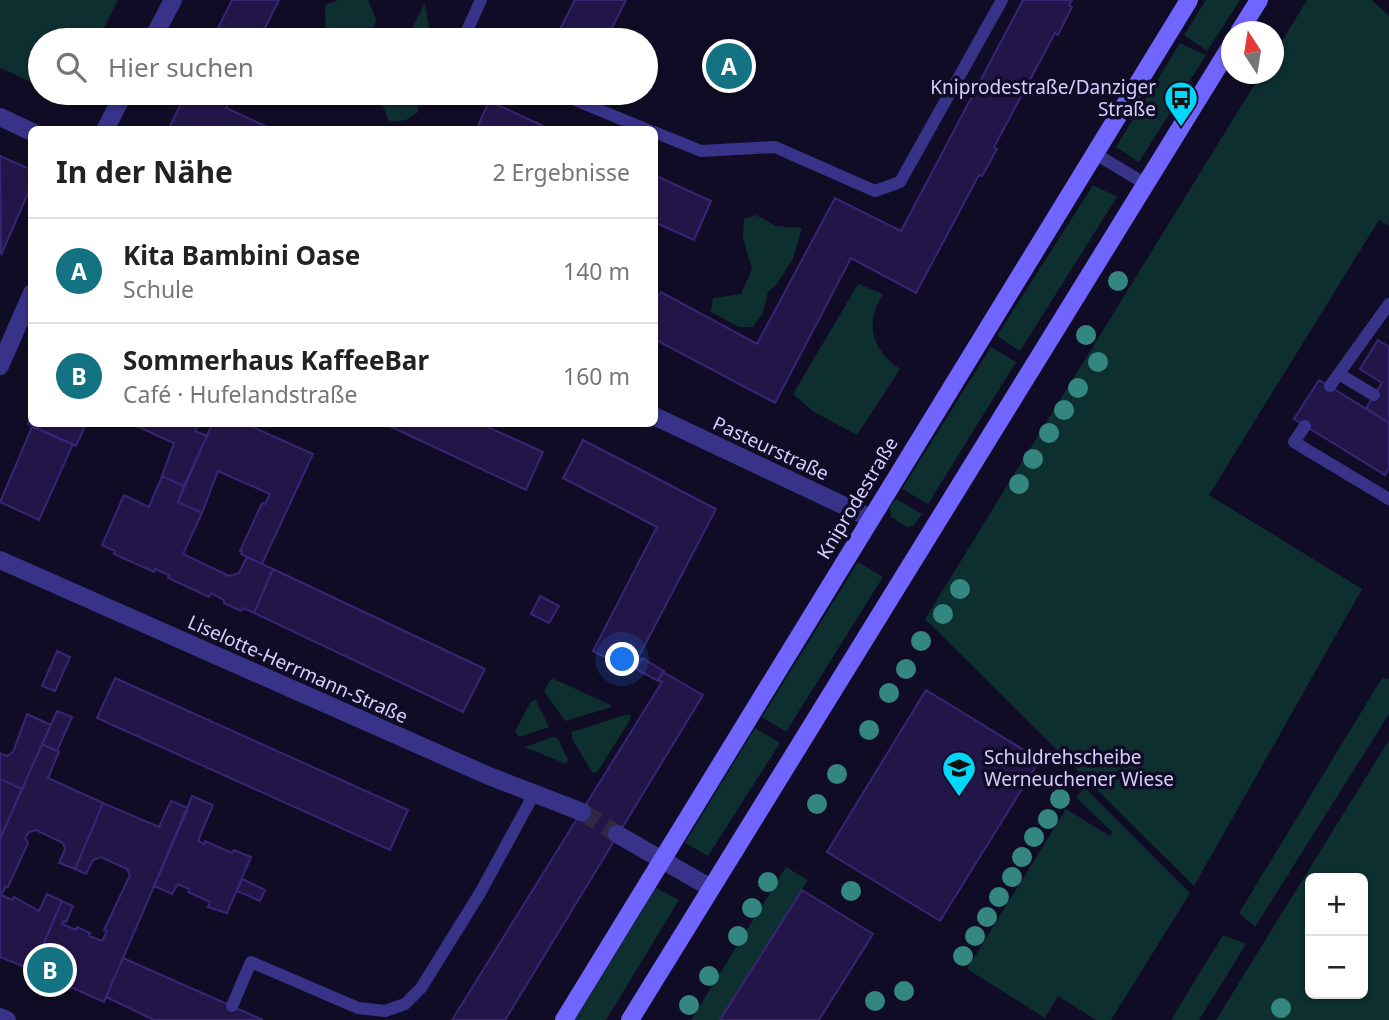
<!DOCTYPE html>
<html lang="de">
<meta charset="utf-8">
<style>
:root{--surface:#fff;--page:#f2f2f2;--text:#222;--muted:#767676;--line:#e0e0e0;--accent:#137383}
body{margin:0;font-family:"Noto Sans",sans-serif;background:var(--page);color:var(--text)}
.controls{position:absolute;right:21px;bottom:21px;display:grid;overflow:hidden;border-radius:10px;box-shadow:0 2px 5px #0004}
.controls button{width:63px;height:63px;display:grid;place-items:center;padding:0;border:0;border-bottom:2px solid var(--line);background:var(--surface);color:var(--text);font:35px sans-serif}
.compass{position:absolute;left:1221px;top:21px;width:63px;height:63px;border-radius:50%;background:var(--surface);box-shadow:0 2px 5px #0004;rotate:348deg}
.you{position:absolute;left:623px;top:660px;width:24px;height:24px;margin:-18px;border:5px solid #fff;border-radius:50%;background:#1a73e8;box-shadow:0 0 0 10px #1a73e833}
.badge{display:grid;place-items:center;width:46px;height:46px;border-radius:50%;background:var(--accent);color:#fff;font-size:23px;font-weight:700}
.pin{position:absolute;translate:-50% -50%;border:4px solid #fff;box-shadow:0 2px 7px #0006}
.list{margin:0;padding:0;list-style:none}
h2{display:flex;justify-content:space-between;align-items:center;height:91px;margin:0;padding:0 28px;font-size:30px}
h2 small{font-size:23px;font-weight:400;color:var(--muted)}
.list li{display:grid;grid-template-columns:46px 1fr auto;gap:21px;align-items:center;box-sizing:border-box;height:105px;padding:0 28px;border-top:2px solid var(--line)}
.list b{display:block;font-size:26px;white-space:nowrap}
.list p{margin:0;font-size:23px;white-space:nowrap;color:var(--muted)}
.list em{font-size:23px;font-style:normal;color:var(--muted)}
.icon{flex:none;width:38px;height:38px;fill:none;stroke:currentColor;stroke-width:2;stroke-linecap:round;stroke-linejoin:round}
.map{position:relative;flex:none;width:1389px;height:1020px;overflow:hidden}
.search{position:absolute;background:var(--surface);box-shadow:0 2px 5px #0004;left:28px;top:28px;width:630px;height:77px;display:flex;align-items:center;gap:18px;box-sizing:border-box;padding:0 24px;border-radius:38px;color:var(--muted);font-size:26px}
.panel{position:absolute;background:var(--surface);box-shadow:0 2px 5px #0004;left:28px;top:126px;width:630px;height:301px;border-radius:10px}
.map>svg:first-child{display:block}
</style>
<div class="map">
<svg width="1389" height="1020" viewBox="0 0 1389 1020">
<rect width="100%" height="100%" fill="#110c25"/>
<path fill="#0e2f2f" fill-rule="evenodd" d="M0,0H118L98,40H40V86L0,68Z
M338,0H368L376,19L374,27L352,40H326L325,5Z
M1206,0H1240L1207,51L1184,35Z
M1307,0H1372L1389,16V226L1379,220L1209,495L1362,589L1194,886L925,619L1261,74H1274V54Z
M425,3L431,40H403L408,36Z
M1180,43L1206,55L1139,162L1116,147Z
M378,93H442L418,104V112L406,120L389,122Z
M1093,185L1117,197L1020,351L997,336Z
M756,215L776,226L802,228L793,259L776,285L768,292L763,313L753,327H739L711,312L713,298L741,294L752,269L743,238L744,219Z
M858,284L883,294C864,324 872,350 900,369L857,435L814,412L793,394Z
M991,347L1016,362L928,504L902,489Z
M896,499L922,514L913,526L907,527L891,517L890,507Z
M858,562L883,577L786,732L762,717Z
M1382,678L1389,679V714L1255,927L1239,913Z
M554,679L611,705L612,707L565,721L544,691L550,680Z
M535,699L549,727L519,737L515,731L530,703Z
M628,714L631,716L630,720L598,771L593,773L572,739V732Z
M755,728L780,743L708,856L685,843Z
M553,737L558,739L568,760L566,764L525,747Z
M1389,740V1020H1216ZM1310,878H1363V994H1310Z
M1085,788L1190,893L1111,1020H1096L1058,996L1045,1018L967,969L1066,809L1110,836L1112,832L1076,797Z
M786,867L808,880L720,1020H691Z
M656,888L679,900L606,1020H575Z
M1223,935L1246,944L1199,1020H1171Z"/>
<path fill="#221648" stroke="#382576" stroke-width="2" d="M232,0H279L259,40H212Z
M575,0H626L606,40H584L560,29Z
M1023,0H1072L1069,5L1072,7L1058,35L1055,33L994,147L997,149L982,176L979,175L916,293L851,258L775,403L654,339V304L661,292L757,344L835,198L901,231Z
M186,93H233L226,108L274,130H177L170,126Z
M489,101L552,130H476Z
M0,156L32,170V184L1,255Z
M654,175L711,201L694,240L654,222Z
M1378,340L1389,347V423L1366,408L1382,383L1360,369Z
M1319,380L1389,423V468L1385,475L1294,419Z
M32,416V424H86L76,446L28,424Z
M132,424H199L195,431L207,436L184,486L162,476L174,443Z
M212,424H246L313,454L262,564L241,554L242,552L240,551L262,503L265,504L270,494L218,471L202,513L178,502Z
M385,424H481L543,452L526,490Z
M32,427L73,444L39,520L0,502Z
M583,440L716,509L638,658L641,659L632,671L593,651L657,527L563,478Z
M162,476L184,486L178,502L202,513L183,554L229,576L239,573L247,557L273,569L254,613L243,608L241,611L224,603V600L211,593L209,597L168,578L169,575L155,569L154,572L114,554L115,551L102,545L124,495L149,507Z
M273,569L485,669L463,712L254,613Z
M540,596L559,606L549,623L531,614Z
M57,651L70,657L55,691L42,686Z
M642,658L664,671L658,681L636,669Z
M663,672L703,695L505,1020H452L662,682L658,680Z
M115,678L408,810L390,850L97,718Z
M926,690L1040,760L940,921L827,852Z
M57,711L72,717L57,751L42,744Z
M27,714L51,725L22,789L0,779V753L7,756L13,752Z
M42,744L59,752L48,778L103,803L75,869L59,863L65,849L63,843L36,830L29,832L25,838L28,843L8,887L6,886L1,895L12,900L14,897L39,911L47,894L62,901L32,970L0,957V839Z
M0,779L22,789L0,839Z
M192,796L213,805L198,841L204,844L205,841L232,853L234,850L251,857L227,913L208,907L210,902L188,892L189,889L178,884L172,894L154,886Z
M171,801L188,808L104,1002L32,970L62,901L73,906L66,922L64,921L62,924L76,930L77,927L90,933L89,936L102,941L107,931L104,930L130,875L127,869L101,857L93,860L86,874L75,869L103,803L159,827Z
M242,879L265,890L260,901L237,891Z
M802,890L873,934L819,1020H720Z
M123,958L263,1020H154L106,997Z"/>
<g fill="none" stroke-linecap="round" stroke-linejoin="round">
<path stroke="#2f2946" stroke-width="18" stroke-dasharray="18 9" stroke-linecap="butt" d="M582,812L617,834"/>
<path stroke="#383289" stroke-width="12" d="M464,40V37L481,0
M558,93L648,130
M654,132L701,151L775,147L875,191L900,182L1002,0
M1094,153L1144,183
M1339,374L1374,395
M1330,386L1389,304
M1305,426L1294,442L1389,499
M232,1006L251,962L358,1008L385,1011L405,1004L421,988L480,893L534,794"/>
<path stroke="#383289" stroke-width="18" d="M152,40L173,0
M0,117L32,132
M105,130L124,93
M0,366L32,293
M654,416L870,518
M0,560L489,776L582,812
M617,834L711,888
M0,1017L7,1020"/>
<path stroke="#7066ff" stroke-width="18" d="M1239,32L1259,0
M564,1020L1189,0
M630,1020L1232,44"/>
</g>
<g fill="#338780">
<circle cx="1118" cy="281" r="10"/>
<circle cx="1086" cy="335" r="10"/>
<circle cx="1098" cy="362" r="10"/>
<circle cx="1078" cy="388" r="10"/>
<circle cx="1064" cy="410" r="10"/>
<circle cx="1049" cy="433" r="10"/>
<circle cx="1033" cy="459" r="10"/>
<circle cx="1019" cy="484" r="10"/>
<circle cx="960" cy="589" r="10"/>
<circle cx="943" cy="614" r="10"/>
<circle cx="921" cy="641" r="10"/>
<circle cx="906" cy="669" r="10"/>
<circle cx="889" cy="693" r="10"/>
<circle cx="869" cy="730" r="10"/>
<circle cx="837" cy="774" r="10"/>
<circle cx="1060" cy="799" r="10"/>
<circle cx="817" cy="804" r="10"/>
<circle cx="1048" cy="819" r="10"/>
<circle cx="1034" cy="837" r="10"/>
<circle cx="1022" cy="857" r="10"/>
<circle cx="1012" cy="877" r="10"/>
<circle cx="768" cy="882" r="10"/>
<circle cx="851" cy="891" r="10"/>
<circle cx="999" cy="897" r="10"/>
<circle cx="752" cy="908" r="10"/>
<circle cx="987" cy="917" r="10"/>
<circle cx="738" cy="936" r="10"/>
<circle cx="975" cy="936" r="10"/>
<circle cx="963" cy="956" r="10"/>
<circle cx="709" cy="976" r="10"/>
<circle cx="904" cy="991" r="10"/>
<circle cx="875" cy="1001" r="10"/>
<circle cx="689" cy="1005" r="10"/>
<circle cx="1281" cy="1008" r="10"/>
</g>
<defs>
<g id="bus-pin" transform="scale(1.75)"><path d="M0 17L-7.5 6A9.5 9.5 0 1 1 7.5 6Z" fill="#00d7fa" stroke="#110c25"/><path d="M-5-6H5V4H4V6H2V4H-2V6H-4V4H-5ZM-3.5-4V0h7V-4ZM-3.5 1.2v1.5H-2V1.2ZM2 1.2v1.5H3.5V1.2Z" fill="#111"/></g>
<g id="school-pin" transform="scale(1.75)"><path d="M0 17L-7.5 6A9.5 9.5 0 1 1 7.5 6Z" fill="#00d7fa" stroke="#110c25"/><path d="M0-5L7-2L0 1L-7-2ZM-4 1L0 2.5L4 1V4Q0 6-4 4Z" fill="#111"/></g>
</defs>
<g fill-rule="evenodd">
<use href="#bus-pin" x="1181" y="98"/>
<use href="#school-pin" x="959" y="768"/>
</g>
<g text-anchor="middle" stroke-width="7" stroke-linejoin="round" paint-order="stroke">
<g font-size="19" fill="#d7cfff" stroke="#110c25" text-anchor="end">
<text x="1156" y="94">Kniprodestraße/Danziger<tspan x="1156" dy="22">Straße</tspan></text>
<text x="984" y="764" text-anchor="start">Schuldrehscheibe<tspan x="984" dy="22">Werneuchener Wiese</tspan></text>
</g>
<g font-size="19" fill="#d7cfff" stroke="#110c25">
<text transform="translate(771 448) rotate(25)" y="7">Pasteurstraße</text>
<text transform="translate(857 498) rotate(-59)" y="7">Kniprodestraße</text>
<text transform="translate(298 669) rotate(24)" y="7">Liselotte-Herrmann-Straße</text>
</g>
</g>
</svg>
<div class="controls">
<button>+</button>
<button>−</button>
</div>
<svg class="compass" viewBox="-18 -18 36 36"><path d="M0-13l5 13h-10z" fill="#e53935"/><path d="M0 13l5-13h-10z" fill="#767676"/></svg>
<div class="you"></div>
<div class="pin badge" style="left:729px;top:66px">A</div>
<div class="pin badge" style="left:50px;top:970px">B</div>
<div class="search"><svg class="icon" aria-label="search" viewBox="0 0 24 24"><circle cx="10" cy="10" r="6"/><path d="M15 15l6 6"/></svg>Hier suchen</div>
<section class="panel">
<h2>In der Nähe<small>2 Ergebnisse</small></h2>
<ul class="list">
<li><span class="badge">A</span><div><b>Kita Bambini Oase</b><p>Schule</p></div><em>140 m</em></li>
<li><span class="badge">B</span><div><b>Sommerhaus KaffeeBar</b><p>Café · Hufelandstraße</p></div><em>160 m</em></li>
</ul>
</section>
</div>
